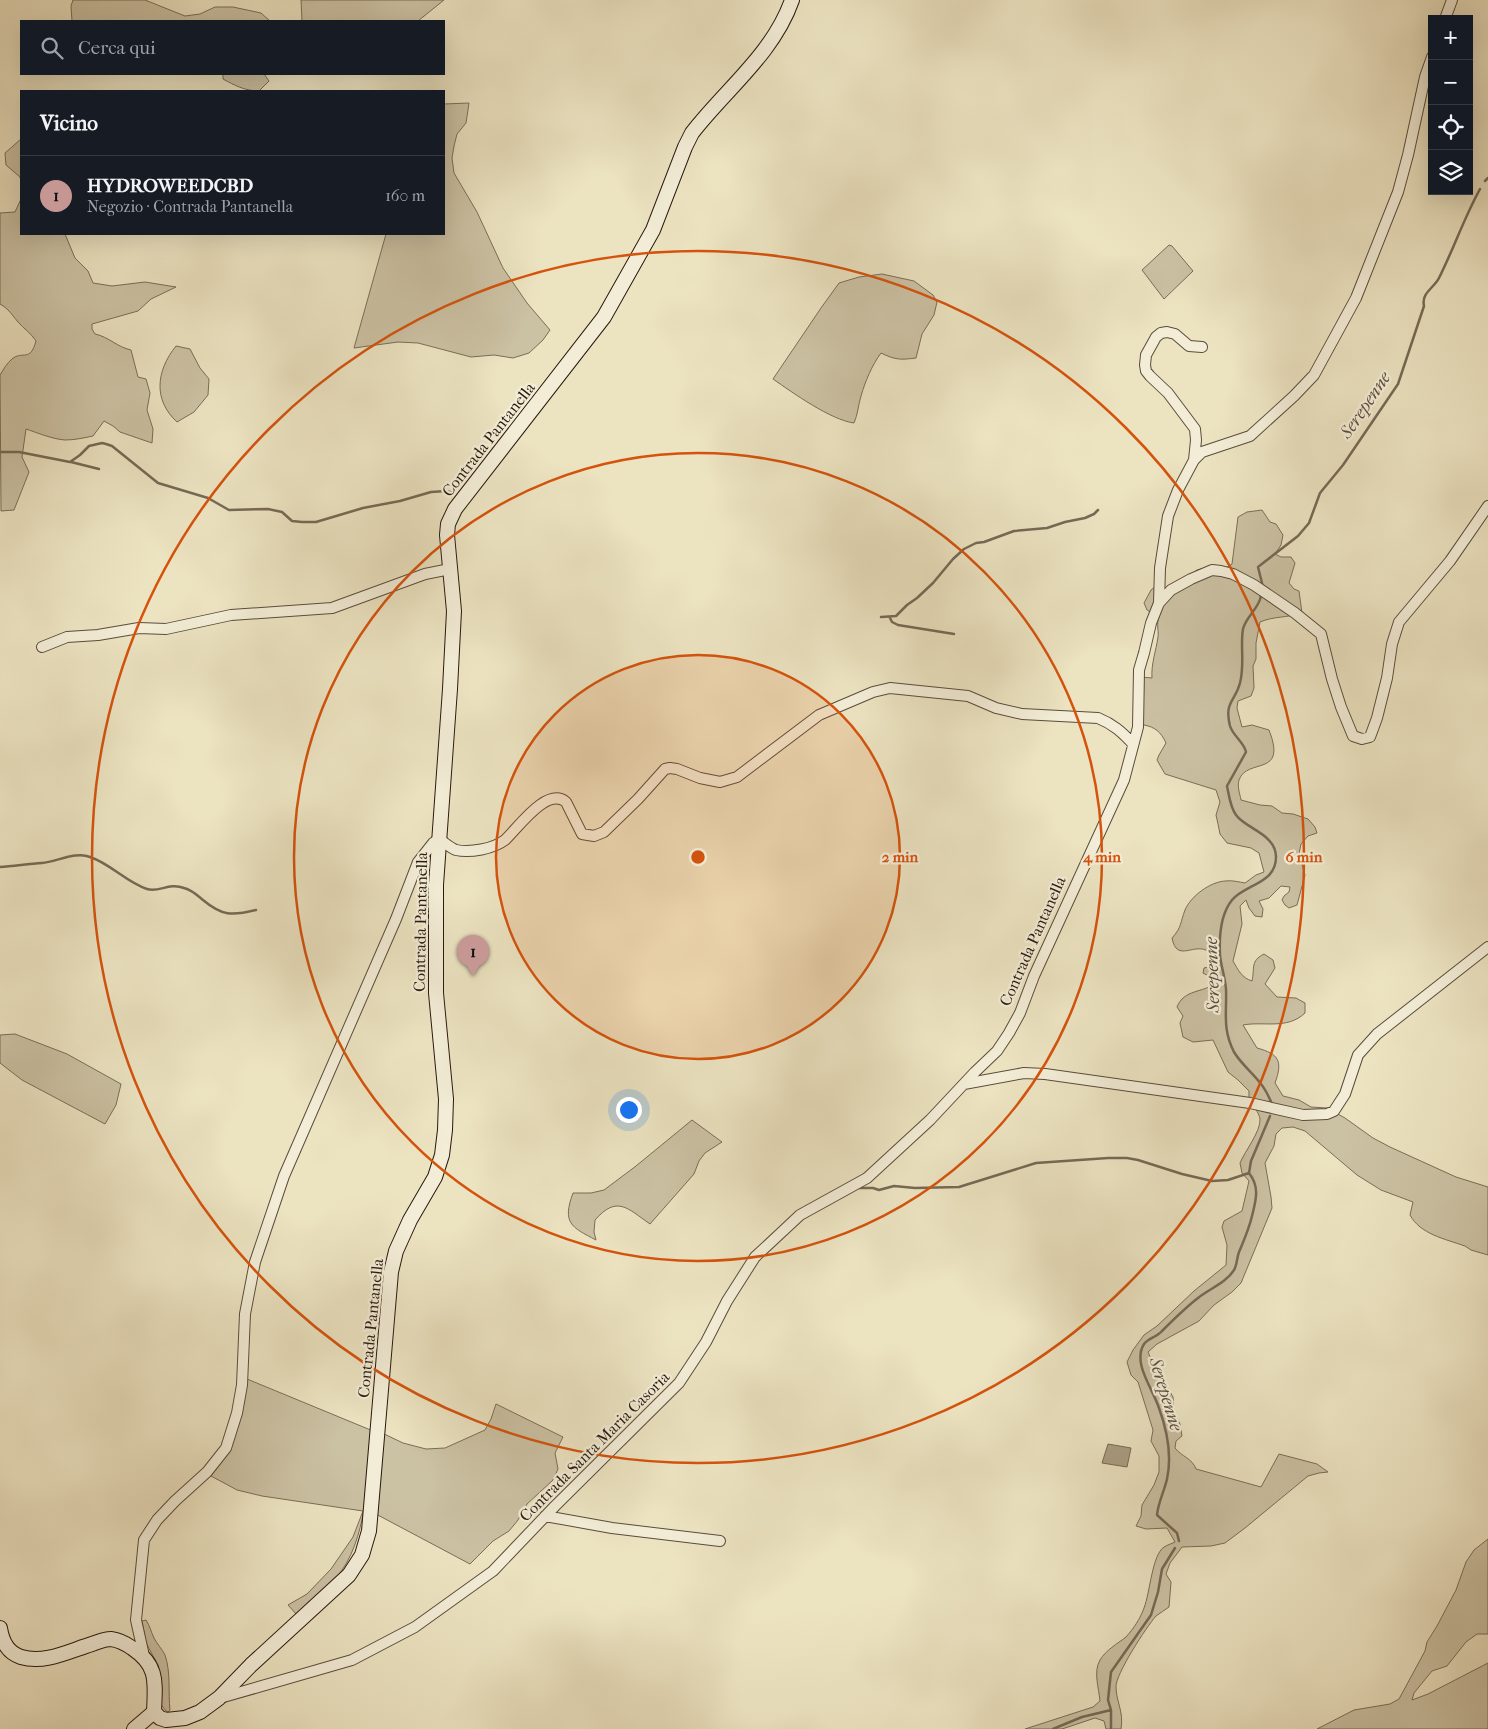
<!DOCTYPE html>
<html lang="it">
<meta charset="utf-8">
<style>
:root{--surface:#171b24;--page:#20242c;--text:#f1f3f6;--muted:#9ea1a6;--line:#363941;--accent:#c59692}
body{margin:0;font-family:"IM FELL French Canon",serif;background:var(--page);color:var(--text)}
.controls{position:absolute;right:15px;top:15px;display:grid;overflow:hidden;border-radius:0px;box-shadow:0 5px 20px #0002}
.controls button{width:45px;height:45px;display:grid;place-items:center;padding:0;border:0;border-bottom:1px solid var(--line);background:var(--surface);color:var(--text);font:25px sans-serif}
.you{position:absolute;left:628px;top:1109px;width:18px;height:18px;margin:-12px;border:4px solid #fff;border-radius:50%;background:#1a73e8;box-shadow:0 0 0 8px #1a73e833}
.badge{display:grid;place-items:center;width:32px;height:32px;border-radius:50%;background:var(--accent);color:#111;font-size:16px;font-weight:700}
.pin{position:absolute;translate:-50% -41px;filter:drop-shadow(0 1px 2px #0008)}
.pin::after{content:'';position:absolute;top:26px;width:18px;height:15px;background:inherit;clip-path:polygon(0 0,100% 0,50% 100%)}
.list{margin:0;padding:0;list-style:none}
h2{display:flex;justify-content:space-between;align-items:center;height:65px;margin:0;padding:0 20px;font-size:21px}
h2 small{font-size:16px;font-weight:400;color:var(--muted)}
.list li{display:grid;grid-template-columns:32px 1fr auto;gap:15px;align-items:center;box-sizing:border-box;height:80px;padding:0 20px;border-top:1px solid var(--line)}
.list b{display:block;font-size:19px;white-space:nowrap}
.list p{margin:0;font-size:16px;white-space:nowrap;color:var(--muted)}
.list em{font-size:16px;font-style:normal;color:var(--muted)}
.icon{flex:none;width:28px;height:28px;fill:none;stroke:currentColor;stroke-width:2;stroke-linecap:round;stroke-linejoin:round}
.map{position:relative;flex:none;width:1488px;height:1729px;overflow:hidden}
.search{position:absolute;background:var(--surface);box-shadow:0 5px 20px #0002;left:20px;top:20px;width:425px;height:55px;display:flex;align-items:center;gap:12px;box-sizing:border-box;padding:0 18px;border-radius:0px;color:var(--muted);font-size:19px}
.panel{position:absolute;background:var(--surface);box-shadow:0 5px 20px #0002;left:20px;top:90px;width:425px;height:145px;border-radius:0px}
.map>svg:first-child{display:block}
</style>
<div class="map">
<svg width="1488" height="1729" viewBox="0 0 1488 1729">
<rect width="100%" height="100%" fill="#ece3c1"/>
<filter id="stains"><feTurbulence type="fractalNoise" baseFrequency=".004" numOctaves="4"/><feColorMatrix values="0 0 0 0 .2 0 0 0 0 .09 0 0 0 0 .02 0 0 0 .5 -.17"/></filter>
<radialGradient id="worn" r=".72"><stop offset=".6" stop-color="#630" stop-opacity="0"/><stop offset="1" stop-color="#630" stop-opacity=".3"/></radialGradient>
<path fill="#cbc1a3" stroke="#7a6d58" d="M73,0H145L185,16L200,14L215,7H233L261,13L270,21H72L71,6Z
M301,0H444L418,21H302Z
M223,74H264L269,81L259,91C245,91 234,85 223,79Z
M469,103L466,123L457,134L454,146L452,158L454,173L477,212L503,268L527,303L550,330L543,340L529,353L513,358L494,355L471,357L418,343L398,342L354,348L386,234H444V104Z
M21,139V181L20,177L6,165L5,153Z
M21,199V234H65L75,258L88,271L93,283L112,286L145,282L176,287L151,299L138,311L92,324V329L95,334C109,337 117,347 131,350L138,377L146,379L150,393L147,410L153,429L152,443L120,432L113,426L104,421L93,436C84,438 74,440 65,440C52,439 38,433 26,429L22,457L29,472L14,510L1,511L0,375C3,370 7,363 12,359C23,350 30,363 36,341C31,333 24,329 18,322C12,315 9,309 0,304V213L15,212Z
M1169,245L1172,246L1193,271L1164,299L1142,270Z
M882,274L914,281L933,295L937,302L934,315L922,334L916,358C901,360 895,360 881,353C872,365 865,382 861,396C858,406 858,414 854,423C831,420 793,393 773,379L821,308L839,283L859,277Z
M176,346L190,349L200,368L209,379L208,395L194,412L177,422C153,400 156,371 176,346Z
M1262,510L1270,522L1276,524L1283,535L1281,545L1275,554L1281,557H1291L1295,563L1289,583L1294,589L1299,591L1302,613C1287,618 1274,616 1260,622L1256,643V659L1253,666L1254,688L1251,696L1238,701L1237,708L1242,727L1252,725L1269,730C1288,778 1247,757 1239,780C1237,787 1240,794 1241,800L1260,805L1272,806L1282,813L1293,814L1308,819L1315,827L1317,833L1308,836L1301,844L1299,854L1305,875L1297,905L1289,908L1285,905L1282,900L1284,896L1289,892L1290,887L1281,886L1269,898L1259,901L1263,909L1262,917L1255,916L1249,908L1246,900L1240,906L1242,924L1233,961C1238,970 1242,978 1252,981C1255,968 1250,961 1264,954L1273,960L1275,968L1265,984L1277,997L1296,998L1305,1003V1013C1287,1030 1264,1021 1243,1025L1257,1048C1279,1054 1283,1061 1275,1083L1283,1096L1299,1100L1311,1107L1327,1108L1345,1118L1373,1138L1390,1147L1456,1177L1488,1187V1255L1471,1250L1465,1246C1445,1239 1420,1234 1410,1215L1413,1202L1381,1190L1357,1175L1305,1131L1293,1127L1282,1128L1276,1134L1274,1146L1265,1163L1271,1197L1272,1208L1241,1283L1232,1292L1214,1305L1199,1321L1157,1344L1148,1352L1151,1359L1159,1367L1162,1378L1173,1397L1174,1413L1180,1424L1182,1436L1176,1441L1175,1448C1182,1457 1192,1458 1196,1469L1261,1487L1279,1454L1317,1464L1328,1472L1319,1473L1308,1476L1245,1528L1225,1543L1211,1546L1182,1547L1170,1563L1166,1574L1171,1582L1169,1607C1165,1610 1160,1613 1156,1616C1147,1626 1115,1675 1116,1687C1116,1701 1124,1712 1121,1729H1106L1104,1721L1095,1718L1062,1729H1025L1093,1707L1100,1701C1099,1688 1093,1672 1100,1660C1106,1650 1117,1644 1126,1637C1134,1628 1140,1619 1144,1608C1150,1593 1152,1555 1164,1547C1167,1545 1171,1544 1175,1542L1167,1528L1146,1529L1136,1526L1141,1516L1142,1505L1154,1485L1159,1472V1456L1151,1441L1153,1430L1138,1382L1131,1375L1127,1362L1133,1350L1144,1335L1157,1326L1194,1291L1226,1265L1227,1245L1222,1227L1224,1221L1242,1211L1249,1181L1242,1173L1240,1163C1245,1151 1261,1131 1260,1119C1259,1112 1253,1106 1249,1101V1091L1238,1080L1228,1072L1213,1040L1193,1042L1183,1037L1180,1023L1183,1016L1177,1007C1184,989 1203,993 1216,983L1212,978L1203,973L1204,968L1213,966L1215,958C1213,956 1212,953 1209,952C1195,941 1177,964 1172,938C1182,927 1180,923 1185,910C1191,896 1210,882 1225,881C1232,880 1239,882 1245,883L1256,875L1264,872L1259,853L1251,848L1227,843L1220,834L1218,824L1216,815L1220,802L1216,790L1165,774L1157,760L1159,755L1166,743C1161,732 1155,727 1144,725L1141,718V677L1152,678C1151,664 1156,651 1158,637C1159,629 1156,625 1159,617L1147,610L1144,603L1151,590L1156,586L1162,594L1197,570L1208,567L1220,572L1232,564L1238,517L1247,512Z
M15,1034L67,1054L121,1084L116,1105L105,1124L22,1080L0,1063V1035Z
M692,1120L722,1142L705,1153L699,1161L694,1174L650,1224C627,1208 617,1195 595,1220L594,1232L596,1240C571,1227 562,1223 573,1193H591L604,1190L636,1166Z
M247,1379L373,1431C367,1477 368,1541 336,1578C325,1591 310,1603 297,1615L288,1605L307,1594L331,1569L353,1537L363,1511L262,1496L237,1490L211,1476L223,1460L233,1438Z
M496,1404L563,1437L555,1453L558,1469L553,1480L527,1504L518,1520L509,1531L493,1541L470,1564L374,1513L380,1432L403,1443L426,1449L445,1448L485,1430L491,1419Z
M1488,1539V1634H1477L1466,1642L1447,1666L1432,1671L1414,1693L1412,1700L1428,1694L1488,1663V1729H1317L1354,1710L1390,1704L1399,1699L1425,1651L1427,1642L1437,1626L1456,1590L1466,1562L1474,1550Z
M146,1620C150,1626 151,1632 154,1638C157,1644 162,1649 165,1655C171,1672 168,1693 170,1710L168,1712L166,1711L159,1702L160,1677L158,1665L146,1643L142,1621Z"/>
<path fill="#aa9e84" stroke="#766955" d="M1108,1444L1131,1448L1127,1467L1102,1463Z"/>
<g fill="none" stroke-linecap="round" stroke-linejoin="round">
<path stroke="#766955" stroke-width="2.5" d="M1485,181L1488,178
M0,452H19L70,462L80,455L89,446L102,443L106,444L112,446L158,483L208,498L229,510L268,509L282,512L292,521L302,522H316L363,508L400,501L431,492L446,491L454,493
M71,462L99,469
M1263,587L1258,567L1298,536L1309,523L1320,493L1343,465L1398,384L1424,306C1421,293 1434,288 1439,278C1454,248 1464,218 1480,189
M1261,595C1260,608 1246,616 1243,629C1240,646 1245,664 1240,683C1235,702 1224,702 1230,726C1233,736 1244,742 1246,752L1227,786C1229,795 1230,807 1236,815C1246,829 1276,834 1276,857C1276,884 1245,884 1232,900C1220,915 1219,936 1220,955C1221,966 1225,977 1226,989C1227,1013 1222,1028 1234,1052C1241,1064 1253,1073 1261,1084C1266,1090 1269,1097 1272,1104
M881,617L896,616L907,605L917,598L933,583L953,559L964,549L976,543L984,542L1014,531L1047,528L1065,522L1085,518L1094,514L1098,510
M890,618L892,622L898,625L954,634
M0,867C14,866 28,864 42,863C56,862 76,851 90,857C111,864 126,882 147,889C159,893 169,882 184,888C192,890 197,895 203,900C222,916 232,916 256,910
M856,1188H873L879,1190L894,1186L915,1188L959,1187L1036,1163L1108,1158H1127L1138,1160L1182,1174L1212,1181L1228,1180L1249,1173
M1179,1541L1177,1533L1157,1515C1158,1503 1164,1492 1167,1479C1172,1456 1167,1430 1159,1408C1153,1389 1132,1363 1144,1344C1148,1338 1157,1337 1162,1331C1174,1319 1185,1308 1198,1298C1209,1289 1226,1283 1234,1270C1237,1265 1237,1257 1239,1252C1244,1240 1249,1229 1252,1216C1256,1200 1260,1187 1249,1173L1251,1161L1270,1116
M1053,1729L1082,1717L1111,1710
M1111,1729V1710L1108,1700L1111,1672L1151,1615L1158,1592L1162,1569L1175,1548"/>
<g stroke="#5a4c3b" stroke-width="12">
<path id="street" d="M1445,19L1452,0
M1194,460L1196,440L1195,429L1168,393L1150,376L1146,371L1145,365L1146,355L1156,337L1161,333L1167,332L1175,334L1189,346L1202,347
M1159,603L1160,568L1168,516L1178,490L1194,460L1202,452L1250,436L1294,396L1314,375L1356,298L1398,192L1408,155L1425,77L1432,57
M42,647L67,637L98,635L139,628L166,629L231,615L332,608L425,574L450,569
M964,1084L1024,1073L1045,1074L1250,1103L1303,1115L1327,1114L1334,1111L1345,1094L1358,1055L1377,1034L1488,947
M545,1516L612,1528L720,1541
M144,1656L136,1620L144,1540L157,1520L175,1501L207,1472L226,1448L237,1413L242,1385L245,1314L255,1262L284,1176L396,919L418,862L433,843L439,839C444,842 450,848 456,850C470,853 493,849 505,840C518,828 547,786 566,802L582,834L594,836L604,832L638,799L665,769L670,768L677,769L700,778L720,782L737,777L819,715L873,692L890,688L968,696L996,708L1022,714L1098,718C1113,724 1122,732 1133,744
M220,1698L352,1660L415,1627L493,1571L555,1506L679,1383L706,1342L727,1301L755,1257L800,1215L867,1178L930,1120L975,1072L997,1051L1009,1033L1020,1013L1034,976L1124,780L1138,727L1139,670L1144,653L1151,623L1159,603L1171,590L1191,579L1212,570L1221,571L1233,574L1254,585L1295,613L1321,634L1332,679L1341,707L1353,736L1362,739L1370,737L1377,718L1387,678L1392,644L1399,622L1450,561L1488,506"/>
</g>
<g stroke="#29190e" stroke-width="16">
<path id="secondary" d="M0,1628C2,1641 8,1653 21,1657C45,1664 69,1651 92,1644C98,1642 104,1639 111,1639C119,1640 125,1643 132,1648C159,1666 155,1683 154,1712
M154,1712L160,1718L166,1720L185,1718L200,1712L219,1698L251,1665L349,1575L362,1555L369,1531L391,1272L396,1251L410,1220L435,1177L442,1155L445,1130L446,1099L436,993V885L450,689L454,611L447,535L448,524L455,509L604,317L653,230L685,147L692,133C726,89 773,54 792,0
M134,1729L154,1712"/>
</g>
<use href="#street" stroke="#f3edd7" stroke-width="10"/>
<use href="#secondary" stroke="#f3edd7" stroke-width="14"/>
</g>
<circle cx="698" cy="857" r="202" fill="#d5530c" fill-opacity=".12"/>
<g fill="none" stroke="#d5530c" stroke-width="2.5">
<circle cx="698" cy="857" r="202"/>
<circle cx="698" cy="857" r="404"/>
<circle cx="698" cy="857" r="606"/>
</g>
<g text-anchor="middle" stroke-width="4.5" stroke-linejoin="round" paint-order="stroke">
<g font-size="16" fill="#29190e" stroke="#f3edd7">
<text transform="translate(488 439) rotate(-52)" y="6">Contrada Pantanella</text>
<text transform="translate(420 922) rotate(-89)" y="6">Contrada Pantanella</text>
<text transform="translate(1032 941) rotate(-66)" y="6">Contrada Pantanella</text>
<text transform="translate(370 1328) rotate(-84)" y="6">Contrada Pantanella</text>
<text transform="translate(594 1446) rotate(-45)" y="6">Contrada Santa Maria Casoria</text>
</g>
<g font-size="18" font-style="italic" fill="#5d4e3d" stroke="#f3edd7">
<text transform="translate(1365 405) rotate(-56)" y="6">Serepenne</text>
<text transform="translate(1212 975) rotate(-92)" y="6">Serepenne</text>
<text transform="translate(1166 1394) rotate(73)" y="6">Serepenne</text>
</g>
</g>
<circle cx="698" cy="857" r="8" fill="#d5530c" stroke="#f3edd7" stroke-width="2.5"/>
<g font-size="15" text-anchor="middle" font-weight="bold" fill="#d5530c" stroke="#f3edd7" stroke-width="4.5" stroke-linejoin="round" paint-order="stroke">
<text x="900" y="862">2 min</text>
<text x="1102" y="862">4 min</text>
<text x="1304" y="862">6 min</text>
</g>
<rect width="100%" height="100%" filter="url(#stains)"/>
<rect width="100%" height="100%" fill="url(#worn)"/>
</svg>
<div class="controls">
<button>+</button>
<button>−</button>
<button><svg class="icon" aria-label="locate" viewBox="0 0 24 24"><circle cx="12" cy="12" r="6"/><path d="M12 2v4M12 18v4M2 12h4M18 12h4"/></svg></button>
<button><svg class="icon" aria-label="layers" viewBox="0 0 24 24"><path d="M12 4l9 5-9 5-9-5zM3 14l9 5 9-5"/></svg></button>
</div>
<div class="you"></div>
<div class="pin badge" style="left:473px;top:976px">1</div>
<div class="search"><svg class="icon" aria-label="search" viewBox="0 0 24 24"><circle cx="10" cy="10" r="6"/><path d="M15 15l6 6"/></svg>Cerca qui</div>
<section class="panel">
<h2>Vicino<small></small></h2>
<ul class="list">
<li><span class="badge">1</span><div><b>HYDROWEEDCBD</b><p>Negozio · Contrada Pantanella</p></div><em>160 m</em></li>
</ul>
</section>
</div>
